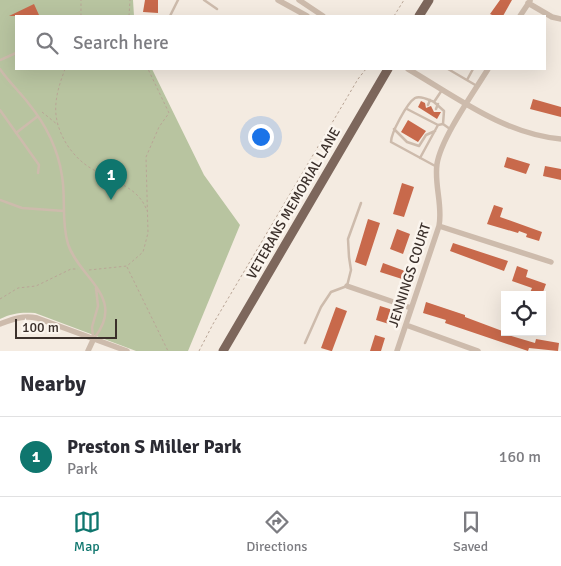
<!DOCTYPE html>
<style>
:root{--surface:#fff;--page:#f7f7f7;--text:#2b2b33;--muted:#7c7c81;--line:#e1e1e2;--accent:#0f766e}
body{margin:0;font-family:Signika,sans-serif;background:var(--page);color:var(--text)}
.controls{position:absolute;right:15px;bottom:15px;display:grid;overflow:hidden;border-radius:0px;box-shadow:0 5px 20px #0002}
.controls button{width:45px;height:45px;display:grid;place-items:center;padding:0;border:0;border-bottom:1px solid var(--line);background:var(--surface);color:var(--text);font:25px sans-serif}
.scale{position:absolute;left:15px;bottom:12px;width:102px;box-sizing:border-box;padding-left:5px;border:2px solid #3b302b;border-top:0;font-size:14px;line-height:18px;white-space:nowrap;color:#3b302b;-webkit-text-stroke:4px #fbf5ee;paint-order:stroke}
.you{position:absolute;left:260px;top:136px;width:18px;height:18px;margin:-12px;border:4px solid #fff;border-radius:50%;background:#1a73e8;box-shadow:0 0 0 8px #1a73e833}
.badge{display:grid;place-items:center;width:32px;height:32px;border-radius:50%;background:var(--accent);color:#fff;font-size:16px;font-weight:700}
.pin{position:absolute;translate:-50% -41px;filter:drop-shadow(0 1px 2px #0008)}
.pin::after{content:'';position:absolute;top:26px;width:18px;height:15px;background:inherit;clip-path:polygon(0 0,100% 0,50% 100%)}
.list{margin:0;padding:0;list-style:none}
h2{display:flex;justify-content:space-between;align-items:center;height:65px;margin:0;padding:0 20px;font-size:21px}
h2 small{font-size:16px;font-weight:400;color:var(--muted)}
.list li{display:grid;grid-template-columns:32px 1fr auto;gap:15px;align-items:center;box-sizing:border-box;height:80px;padding:0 20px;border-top:1px solid var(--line)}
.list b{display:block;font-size:19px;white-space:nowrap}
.list p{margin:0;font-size:16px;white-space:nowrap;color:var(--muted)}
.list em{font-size:16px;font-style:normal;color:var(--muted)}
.icon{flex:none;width:28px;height:28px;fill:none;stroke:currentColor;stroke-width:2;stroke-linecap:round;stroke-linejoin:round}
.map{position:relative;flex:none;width:561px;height:351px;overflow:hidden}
.search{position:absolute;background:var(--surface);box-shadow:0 5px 20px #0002;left:15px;right:15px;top:15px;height:55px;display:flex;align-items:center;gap:12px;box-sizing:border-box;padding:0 18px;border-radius:0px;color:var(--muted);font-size:19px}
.sheet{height:145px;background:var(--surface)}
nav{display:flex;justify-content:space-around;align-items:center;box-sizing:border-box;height:70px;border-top:1px solid var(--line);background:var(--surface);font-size:14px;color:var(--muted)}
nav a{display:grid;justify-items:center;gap:2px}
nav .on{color:var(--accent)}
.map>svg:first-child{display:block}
</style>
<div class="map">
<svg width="561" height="351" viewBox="0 0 561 351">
<rect width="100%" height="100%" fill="#f4ebe1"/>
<path fill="#b8c4a0" d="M0,0H133L134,16H16V69H152L204,175L240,225L188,351H136L35,313C22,312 12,313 0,319Z"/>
<path fill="#c8694b" d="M145,0H158V13L143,12Z
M500,0H512L503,16H494L490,14Z
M34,4L39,15L35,16H9Z
M533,99L561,107V117L530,109Z
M421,101L425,103L426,108L431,106L434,112H441L437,119L418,107Z
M408,120L426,131L418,142L401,132Z
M507,157L530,164L526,174L504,167Z
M545,166L561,169V180L543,176Z
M402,183L414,187L404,217L393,214Z
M494,205L503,208L500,217L542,232L539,241L526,237L527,234L519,231L518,233L487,224Z
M368,219L380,223L366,266L355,262Z
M397,229L410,234L403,254L390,249Z
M453,243L508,261L504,271L450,251Z
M383,263L405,271L402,279L380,272Z
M517,266L528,270L526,277L546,284L542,295H529L532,288L512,281Z
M426,302L465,315V317L505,332H509L508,335L535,343L536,339L559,343L558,351L529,348L528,351L445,323L446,320L423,313Z
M380,306L393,310L389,324L376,320Z
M336,307L347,311L332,351H331L321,348Z
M375,335L385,338L381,351H370Z"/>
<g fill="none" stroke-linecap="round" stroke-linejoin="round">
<path stroke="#b9a596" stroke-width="1" stroke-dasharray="2.5 2.5" stroke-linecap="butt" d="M81,16V0
M129,16L130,0
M394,16L404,0
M65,69C61,80 57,91 56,103C53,129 71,158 94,170C114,182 139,187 147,211
M42,112L58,125
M127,267L168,351
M89,270L127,266L143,252L148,233L146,157L159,127L169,113L148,69
M0,299L18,288L36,286L71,269H78
M199,351L213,324L358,79L366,69"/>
<path stroke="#cdbbac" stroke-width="2.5" d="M204,0L217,9
M170,16L178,0
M0,60L16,53
M0,69C8,81 20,92 29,104C46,125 58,149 62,176C66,198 61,222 68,244C79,278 126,297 95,337
M448,69L477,86
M467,80L473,69
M434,102L444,111L443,124
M428,105L430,100
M407,109L438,125
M436,109L438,104
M0,110L39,165L38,173
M394,129L407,142L419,146L426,135L435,131
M16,133L38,116
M420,158L438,125L443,124L450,129
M437,167L391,142C391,133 407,103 415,98C421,95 429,100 434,102L442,90
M0,200L22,208L64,211
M93,337L92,327L98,306L96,288
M305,343L321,307L331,292L347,286L351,270L349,257L348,239L361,203"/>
<path stroke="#cdbbac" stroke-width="5.5" d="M278,0L307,16
M299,0L323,16
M528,3L552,17L561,19
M520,16L530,1
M408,69C456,97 504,134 561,139
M439,226L551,262
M347,286L411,308
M0,324C13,319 23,315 37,318L127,351
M406,325L478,351
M88,351L94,338
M397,351L439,226C443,205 434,185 437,164C441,138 474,92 488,69"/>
<path stroke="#7d675c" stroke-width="9" d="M419,16L429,0
M223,351L388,69"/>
</g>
<g text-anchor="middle" stroke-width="5" stroke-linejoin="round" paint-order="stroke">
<g font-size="14" fill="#3b302b" stroke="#fbf5ee">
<text transform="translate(293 203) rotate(-60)" y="5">VETERANS MEMORIAL LANE</text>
<text transform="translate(409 275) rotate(-72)" y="5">JENNINGS COURT</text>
</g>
</g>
</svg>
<div class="controls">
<button><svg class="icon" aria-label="locate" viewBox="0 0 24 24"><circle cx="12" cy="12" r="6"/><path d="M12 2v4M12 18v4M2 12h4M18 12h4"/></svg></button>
</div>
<div class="scale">100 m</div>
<div class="you"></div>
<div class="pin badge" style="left:111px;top:200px">1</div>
<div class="search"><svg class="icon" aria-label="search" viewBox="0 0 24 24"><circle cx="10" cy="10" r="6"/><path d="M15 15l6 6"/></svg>Search here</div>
</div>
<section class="sheet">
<h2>Nearby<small></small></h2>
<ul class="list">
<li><span class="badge">1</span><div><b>Preston S Miller Park</b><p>Park</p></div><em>160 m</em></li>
</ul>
</section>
<nav>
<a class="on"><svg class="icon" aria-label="map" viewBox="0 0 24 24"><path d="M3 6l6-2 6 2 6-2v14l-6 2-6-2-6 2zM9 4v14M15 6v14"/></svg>Map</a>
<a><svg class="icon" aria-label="directions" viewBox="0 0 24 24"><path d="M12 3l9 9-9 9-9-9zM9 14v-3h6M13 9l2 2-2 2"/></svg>Directions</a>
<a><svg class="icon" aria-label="saved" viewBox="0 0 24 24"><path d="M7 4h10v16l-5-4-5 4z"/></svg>Saved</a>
</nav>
